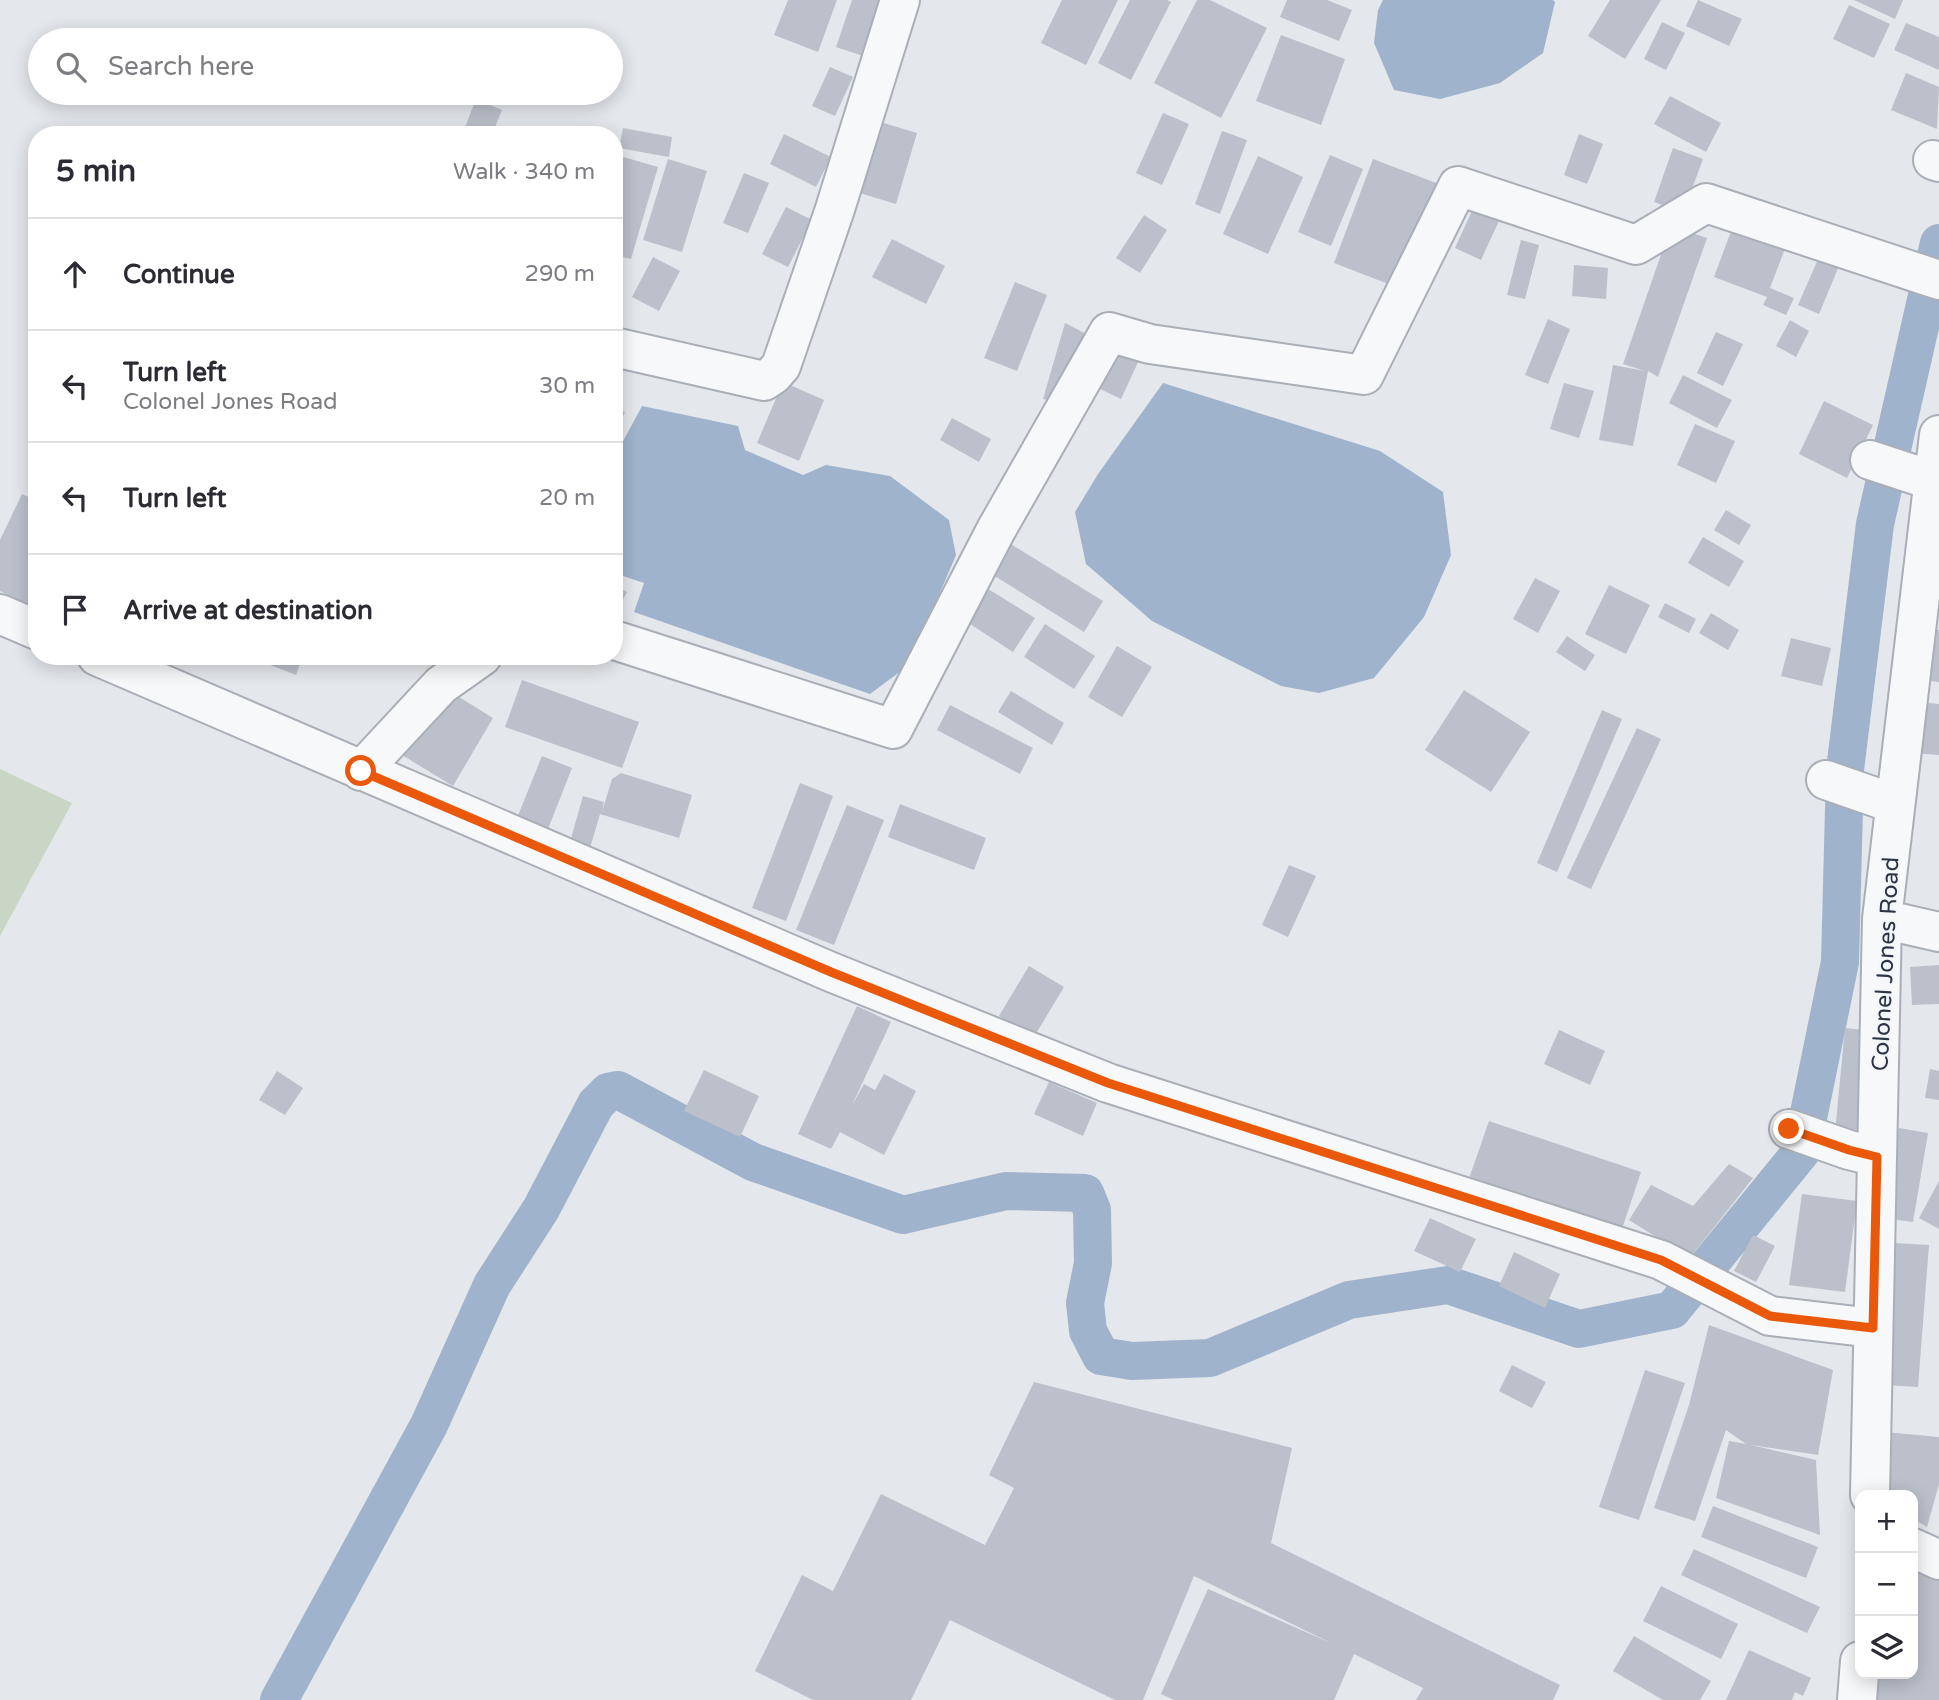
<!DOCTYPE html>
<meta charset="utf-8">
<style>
:root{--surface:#fff;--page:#f2f2f3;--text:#2b2b33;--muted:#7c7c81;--line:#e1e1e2}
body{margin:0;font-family:"Varela Round",sans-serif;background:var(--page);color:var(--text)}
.controls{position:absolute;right:21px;bottom:21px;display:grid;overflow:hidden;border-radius:14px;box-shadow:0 4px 18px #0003}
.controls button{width:63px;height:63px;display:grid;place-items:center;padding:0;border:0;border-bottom:2px solid var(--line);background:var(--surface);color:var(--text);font:35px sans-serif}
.stop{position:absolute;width:21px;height:21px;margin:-16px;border:5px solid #ea580c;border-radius:50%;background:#fff}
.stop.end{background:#ea580c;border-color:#fff;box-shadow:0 2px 7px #0008}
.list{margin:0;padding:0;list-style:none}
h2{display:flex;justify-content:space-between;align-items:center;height:91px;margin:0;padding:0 28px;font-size:30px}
h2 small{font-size:23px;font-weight:400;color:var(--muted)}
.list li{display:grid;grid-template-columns:46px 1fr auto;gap:21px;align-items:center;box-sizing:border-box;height:112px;padding:0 28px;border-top:2px solid var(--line)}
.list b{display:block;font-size:26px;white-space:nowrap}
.list p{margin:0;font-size:23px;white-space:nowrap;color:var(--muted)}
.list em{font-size:23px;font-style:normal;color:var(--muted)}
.icon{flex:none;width:38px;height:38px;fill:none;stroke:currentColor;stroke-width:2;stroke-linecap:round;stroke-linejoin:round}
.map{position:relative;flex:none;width:1939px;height:1700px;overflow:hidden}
.search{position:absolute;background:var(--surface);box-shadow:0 4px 18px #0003;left:28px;top:28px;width:595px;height:77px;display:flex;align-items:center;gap:18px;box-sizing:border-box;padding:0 24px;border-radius:38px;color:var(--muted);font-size:26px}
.panel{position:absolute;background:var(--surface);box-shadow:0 4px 18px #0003;left:28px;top:126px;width:595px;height:539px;border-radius:28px}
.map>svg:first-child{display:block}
</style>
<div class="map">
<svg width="1939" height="1700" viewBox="0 0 1939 1700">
<rect width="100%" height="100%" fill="#e4e7ec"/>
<path fill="#c9d6c5" d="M0,769L72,803L0,936Z"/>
<path fill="#9fb4cc" d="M1383,0H1553L1555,2L1543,53L1500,83L1440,99L1394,90L1374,43L1378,10Z
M1163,383L1380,451L1443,492L1451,555L1424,617L1374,678L1319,693L1281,686L1152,621L1086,564L1075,512L1098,474Z
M642,406L738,426L745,450L803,475L826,465L890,476L949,520L956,555L909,665L870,694L634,612L644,583L614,573V458Z"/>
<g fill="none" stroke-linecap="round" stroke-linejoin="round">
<path stroke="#9fb4cc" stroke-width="38" d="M279,1700L429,1425L492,1285L541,1209L596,1104L608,1092L618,1090L753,1162L903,1215L1006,1191L1085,1193L1092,1210L1093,1263L1085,1303L1088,1331L1101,1356L1132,1361L1210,1358L1349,1300L1448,1285L1579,1329L1672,1310L1801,1152L1840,962L1845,770L1875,524L1939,243"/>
</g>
<path fill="#bbc0ca" d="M788,0H837L818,52L774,35Z
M852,0H889L869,58L836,47Z
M1062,0H1118L1086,65L1041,43Z
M1130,0H1167L1171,2L1131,80L1098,63Z
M1197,0H1210L1267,28L1221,118L1154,83Z
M1287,0H1327L1352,10L1339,41L1280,17Z
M1610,0H1661L1625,59L1588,36Z
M1698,0L1742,19L1729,46L1686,26Z
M1854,0H1903L1895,19Z
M1849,5L1890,24L1874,58L1833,39Z
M1662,22L1685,33L1666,70L1644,59Z
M1906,23L1939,37V70L1894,50Z
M1281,35L1345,59L1321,125L1256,101Z
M830,67L853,77L835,116L812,106Z
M1906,73L1939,87L1937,129L1891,110Z
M1670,96L1721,123L1706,152L1654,124Z
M476,99L502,110L492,135H462Z
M1163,113L1189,124L1162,185L1136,173Z
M874,120L917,133L896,204L853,191Z
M623,128L672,137L669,157L619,148Z
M1222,131L1247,140L1220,214L1195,204Z
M784,134L831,157L816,187L770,164Z
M1579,134L1603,144L1587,184L1564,175Z
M1673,148L1703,159L1683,213L1654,202Z
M1330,155L1363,169L1331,246L1298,232Z
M620,156L658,167L631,259L614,255V175Z
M1258,156L1303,177L1268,254L1223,234Z
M668,159L707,171L682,252L643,240Z
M1373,159L1444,186L1404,290L1334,263Z
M744,173L769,183L748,233L723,223Z
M1483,187L1509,199L1481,260L1455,248Z
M786,207L812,220L788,267L762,254Z
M1739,210L1792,230L1770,288L1794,298L1786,315L1763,305L1767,297L1714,277Z
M1144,215L1167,230L1140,273L1116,258Z
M1671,226L1707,238L1658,377L1648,371L1633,446L1599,440L1613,365L1645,371L1623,364Z
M892,239L945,266L926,304L872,277Z
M1521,240L1539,245L1525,299L1507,295Z
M653,257L680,271L659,311L632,297Z
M1819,257L1839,266L1819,314L1798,305Z
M1574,265L1608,268L1606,299L1572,296Z
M1015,282L1047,295L1017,371L984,358Z
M1548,319L1570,329L1548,384L1525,375Z
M1790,320L1809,331L1796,357L1776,346Z
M1065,323L1096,339L1072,405L1043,399Z
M1716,332L1743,344L1723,386L1697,373Z
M1112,345L1140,358L1121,399L1094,386Z
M1683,375L1732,400L1717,428L1669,403Z
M783,382L824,400L799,461L757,443Z
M1564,383L1594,391L1579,438L1550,429Z
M1824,401L1873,425L1847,478L1799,454Z
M614,407L625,412L614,439Z
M952,418L991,439L979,462L940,440Z
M1695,424L1735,441L1716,483L1677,465Z
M22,494L37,501V588L29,605L0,591V540Z
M1726,510L1751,525L1739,545L1714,530Z
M1703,537L1744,561L1729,587L1688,563Z
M1009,543L1103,601L1084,632L990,573Z
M1535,578L1560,591L1538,633L1513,619Z
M1609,585L1650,605L1626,654L1585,634Z
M614,586L627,592L614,617Z
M985,587L1035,618L1013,652L964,620Z
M1665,603L1696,619L1689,633L1658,617Z
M1711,613L1739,630L1728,650L1699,633Z
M1045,624L1095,656L1074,689L1024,657Z
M1926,629L1939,630V682L1921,680Z
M1567,636L1595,655L1585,671L1556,652Z
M1791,638L1831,648L1822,686L1781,676Z
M1117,646L1152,667L1122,717L1088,697Z
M262,656H303L296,675L260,661Z
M522,680L639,722L622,768L505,727Z
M443,687L493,718L453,786L402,755Z
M1464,690L1530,732L1491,792L1425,750Z
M1011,691L1064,723L1052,745L998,712Z
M1917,702L1939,704V755L1912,753Z
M950,705L1033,748L1020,774L937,730Z
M1602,710L1622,719L1557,872L1537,863Z
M1637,728L1661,739L1591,889L1567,878Z
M542,756L572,768L548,829L517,818Z
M621,773L692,795L679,838L600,814L588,855L568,849L583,796L604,802L602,812L612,779Z
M800,783L833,796L786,921L752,908Z
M900,804L986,838L974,870L888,837Z
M847,805L884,820L834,945L796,930Z
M1289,865L1316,876L1288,937L1262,925Z
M1939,965V1004L1912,1005L1910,967Z
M1029,966L1064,987L1034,1037L999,1016Z
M857,1006L891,1022L852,1105L864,1084L875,1090L884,1074L916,1091L884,1155L840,1132L831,1149L798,1134Z
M1845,1028L1866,1030L1857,1135L1835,1133Z
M1559,1030L1605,1051L1590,1085L1544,1064Z
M1930,1069L1939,1071V1100L1925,1098Z
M704,1070L759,1096L740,1137L684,1111Z
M277,1071L303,1088L285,1115L259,1100Z
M1049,1082L1097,1103L1083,1136L1034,1114Z
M1489,1121L1641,1172L1618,1241L1465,1190Z
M1899,1128L1928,1133L1913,1222L1884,1218Z
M1729,1164L1753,1178L1690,1258L1629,1220L1651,1185L1693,1206Z
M1939,1181V1229L1919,1218Z
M1802,1194L1857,1201L1845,1292L1789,1285Z
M1430,1218L1476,1239L1460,1272L1414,1251Z
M1753,1235L1775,1246L1756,1282L1734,1271Z
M1896,1243L1929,1245L1918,1387L1885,1385Z
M1514,1252L1560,1274L1545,1308L1499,1286Z
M1709,1325L1833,1370L1818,1455L1751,1445L1816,1460L1820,1535L1716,1498L1729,1441L1746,1444L1726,1430L1695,1521L1654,1508L1689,1405Z
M1512,1365L1546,1382L1532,1408L1499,1391Z
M1645,1370L1685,1383L1639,1520L1599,1507Z
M1034,1382L1292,1448L1271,1543L1560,1685L1553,1700H1416L1423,1688L1354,1654L1334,1700H1174L1161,1694L1208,1589L1333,1644L1194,1576L1143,1700H1115L950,1620L911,1700H813L755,1671L802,1575L833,1591L881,1494L985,1545L1014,1488L989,1475Z
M1885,1432L1939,1437V1484L1927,1527L1913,1519V1495H1872Z
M1713,1506L1818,1547L1806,1578L1701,1537Z
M1694,1549L1820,1607L1807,1633L1681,1575Z
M1913,1558L1939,1573V1700H1862L1871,1674H1913Z
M1661,1586L1738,1624L1721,1659L1643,1621Z
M1634,1636L1711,1681L1700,1700H1663L1613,1671Z
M1749,1650L1811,1678L1803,1696L1795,1692L1792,1700H1726Z"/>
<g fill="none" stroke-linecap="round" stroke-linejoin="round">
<g stroke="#a9aeb7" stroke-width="42">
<path id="street" d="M1933,160L1939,162
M614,347L764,381L773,375L781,366L835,209L900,0
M1870,460L1934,481
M0,614L37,630
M614,640L893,729L996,530L1109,332L1150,344L1364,375L1458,186L1636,245L1706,203L1939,280
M97,656L831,972L1108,1083L1661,1260L1770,1316L1873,1328
M361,771L441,685L482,656
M1826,780L1895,804
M1882,919L1939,932
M1789,1129L1849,1150L1877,1157
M1870,1495L1882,919L1939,435
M1913,1548L1939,1560
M1857,1700L1860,1661"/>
</g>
<use href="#street" stroke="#f7f8fa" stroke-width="38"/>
</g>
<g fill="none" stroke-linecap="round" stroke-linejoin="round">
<path stroke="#ea580c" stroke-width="9" d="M361,771L831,972L1108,1083L1661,1260L1770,1316L1873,1328L1877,1157L1849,1150L1789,1129"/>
</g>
<g text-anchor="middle" stroke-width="5" stroke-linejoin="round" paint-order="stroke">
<g font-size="23" fill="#2b3445" stroke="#f4f6f9">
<text transform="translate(1885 964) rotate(-87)" y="8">Colonel Jones Road</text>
</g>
</g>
</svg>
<div class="controls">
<button>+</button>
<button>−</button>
<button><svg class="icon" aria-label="layers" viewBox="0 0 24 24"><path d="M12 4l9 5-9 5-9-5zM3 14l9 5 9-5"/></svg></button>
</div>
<div class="stop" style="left:361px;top:771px"></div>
<div class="stop end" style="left:1789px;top:1129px"></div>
<div class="search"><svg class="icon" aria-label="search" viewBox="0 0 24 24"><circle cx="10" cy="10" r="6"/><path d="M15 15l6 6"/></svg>Search here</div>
<section class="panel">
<h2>5 min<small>Walk · 340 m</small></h2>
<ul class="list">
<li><svg class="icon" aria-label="ahead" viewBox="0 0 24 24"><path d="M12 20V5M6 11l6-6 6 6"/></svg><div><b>Continue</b></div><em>290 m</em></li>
<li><svg class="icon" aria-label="left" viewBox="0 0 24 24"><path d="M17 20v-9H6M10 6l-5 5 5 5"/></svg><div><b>Turn left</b><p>Colonel Jones Road</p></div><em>30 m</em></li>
<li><svg class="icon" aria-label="left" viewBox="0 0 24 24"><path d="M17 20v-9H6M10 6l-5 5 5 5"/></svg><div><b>Turn left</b></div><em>20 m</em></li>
<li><svg class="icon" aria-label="arrive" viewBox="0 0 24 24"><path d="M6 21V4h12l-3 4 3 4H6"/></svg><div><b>Arrive at destination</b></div></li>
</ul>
</section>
</div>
